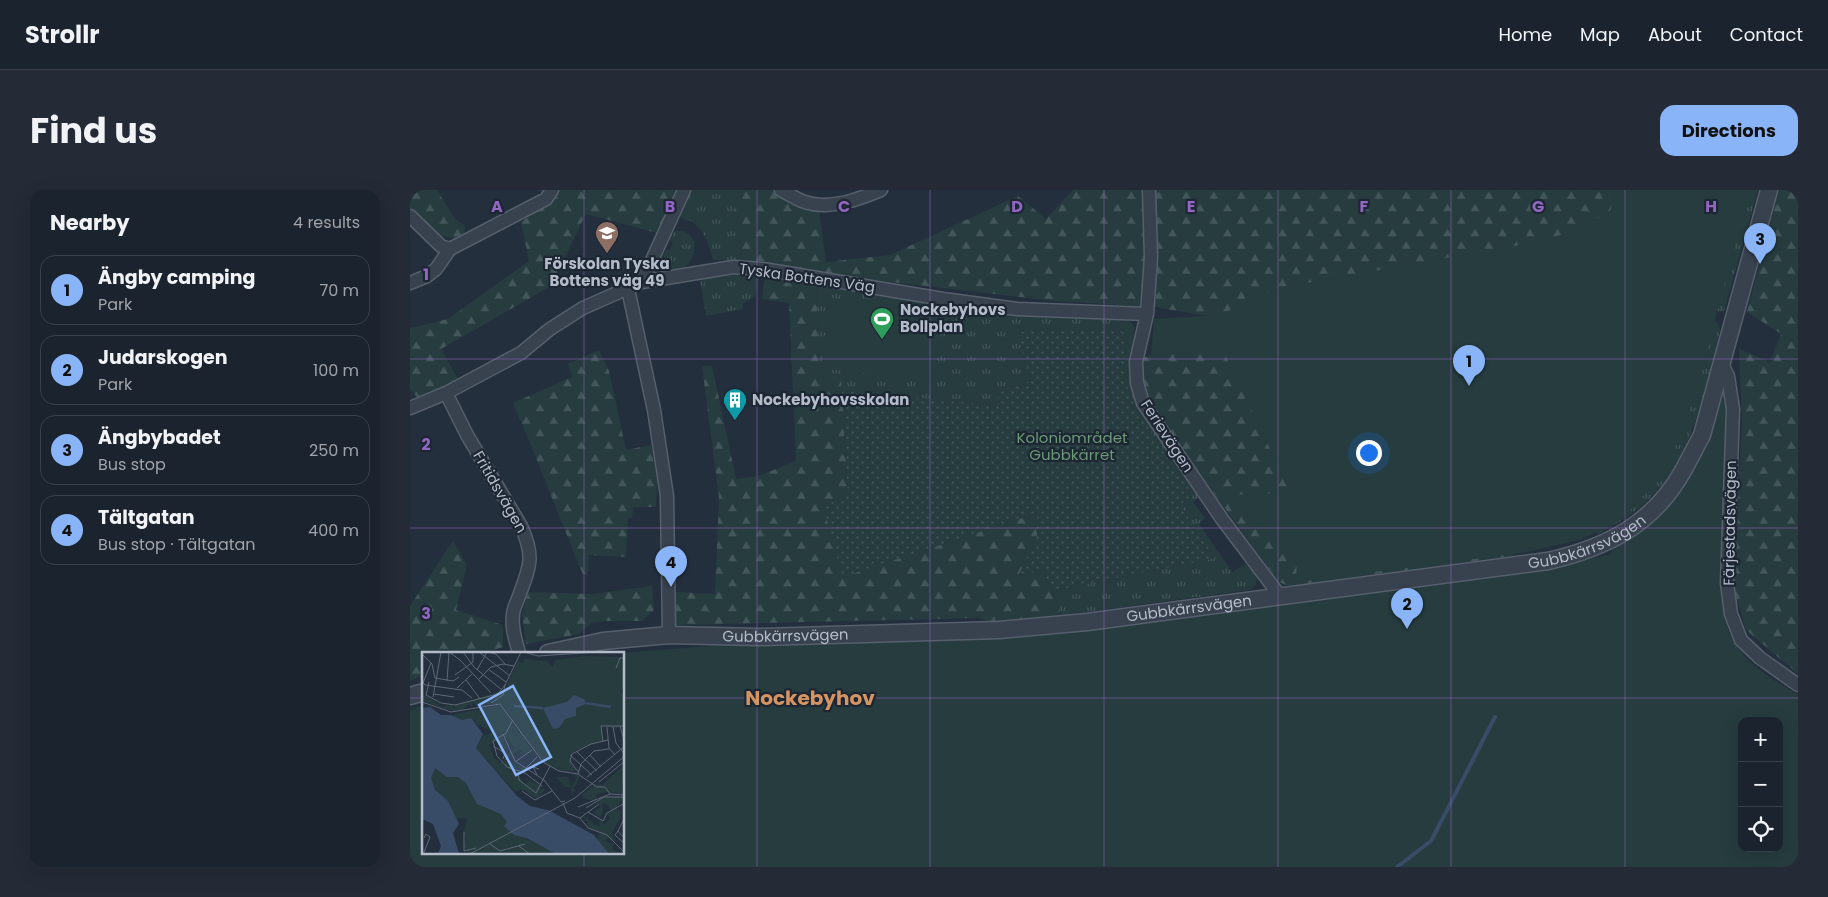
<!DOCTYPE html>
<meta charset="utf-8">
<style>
:root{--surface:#1b232e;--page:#242b36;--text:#f1f3f6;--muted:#a0a4aa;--line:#39404a;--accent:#8ab4f8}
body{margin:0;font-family:Poppins,sans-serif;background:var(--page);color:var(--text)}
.controls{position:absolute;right:15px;bottom:15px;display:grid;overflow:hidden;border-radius:10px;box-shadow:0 5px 20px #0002}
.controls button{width:45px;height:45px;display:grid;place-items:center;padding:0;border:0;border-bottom:1px solid var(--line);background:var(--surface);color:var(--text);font:25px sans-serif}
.you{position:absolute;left:958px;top:262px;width:18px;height:18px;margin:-12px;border:4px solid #fff;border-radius:50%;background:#1a73e8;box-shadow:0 0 0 8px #1a73e833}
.badge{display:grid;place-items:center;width:32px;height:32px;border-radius:50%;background:var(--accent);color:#111;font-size:16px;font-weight:700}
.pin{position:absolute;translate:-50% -41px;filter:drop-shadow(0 1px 2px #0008)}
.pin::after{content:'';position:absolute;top:26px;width:18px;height:15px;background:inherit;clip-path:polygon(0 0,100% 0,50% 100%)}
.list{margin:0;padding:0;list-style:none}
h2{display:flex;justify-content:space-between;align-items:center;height:65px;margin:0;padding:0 20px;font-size:21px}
h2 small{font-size:16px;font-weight:400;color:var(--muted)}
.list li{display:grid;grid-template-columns:32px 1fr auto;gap:15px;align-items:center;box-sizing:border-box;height:70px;margin:0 10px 10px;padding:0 10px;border:1px solid var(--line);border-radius:15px}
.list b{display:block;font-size:19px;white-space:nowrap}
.list p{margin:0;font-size:16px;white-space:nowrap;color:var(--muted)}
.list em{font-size:16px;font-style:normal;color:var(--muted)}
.icon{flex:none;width:28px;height:28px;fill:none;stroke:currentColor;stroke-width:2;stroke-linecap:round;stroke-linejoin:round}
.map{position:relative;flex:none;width:1388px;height:677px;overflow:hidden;border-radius:15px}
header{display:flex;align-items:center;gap:30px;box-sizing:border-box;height:70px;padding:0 25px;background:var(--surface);border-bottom:1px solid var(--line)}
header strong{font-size:24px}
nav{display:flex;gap:28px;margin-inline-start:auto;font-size:18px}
.intro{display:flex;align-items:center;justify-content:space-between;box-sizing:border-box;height:120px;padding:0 30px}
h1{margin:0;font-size:35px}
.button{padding:12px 22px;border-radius:15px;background:var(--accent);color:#111;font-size:18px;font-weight:700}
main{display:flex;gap:30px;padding:0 30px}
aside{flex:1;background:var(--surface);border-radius:15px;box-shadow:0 5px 20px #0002}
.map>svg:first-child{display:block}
</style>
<header>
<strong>Strollr</strong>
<nav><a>Home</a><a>Map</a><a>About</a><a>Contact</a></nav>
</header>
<div class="intro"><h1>Find us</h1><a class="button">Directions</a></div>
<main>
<aside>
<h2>Nearby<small>4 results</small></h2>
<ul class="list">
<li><span class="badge">1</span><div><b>Ängby camping</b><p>Park</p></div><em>70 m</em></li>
<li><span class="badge">2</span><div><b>Judarskogen</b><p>Park</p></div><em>100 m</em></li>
<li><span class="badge">3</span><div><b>Ängbybadet</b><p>Bus stop</p></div><em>250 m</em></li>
<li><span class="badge">4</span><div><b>Tältgatan</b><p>Bus stop · Tältgatan</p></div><em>400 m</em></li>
</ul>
</aside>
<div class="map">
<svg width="1388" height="677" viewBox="0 0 1388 677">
<defs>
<pattern id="grass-tufts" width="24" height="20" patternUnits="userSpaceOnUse" patternTransform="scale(1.25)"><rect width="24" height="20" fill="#263c3f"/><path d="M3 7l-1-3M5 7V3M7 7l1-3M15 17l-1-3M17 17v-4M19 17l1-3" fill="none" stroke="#435659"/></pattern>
<pattern id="forest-firs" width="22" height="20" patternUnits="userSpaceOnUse" patternTransform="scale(1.25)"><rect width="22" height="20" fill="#263c3f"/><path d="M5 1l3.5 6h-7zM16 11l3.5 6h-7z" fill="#435659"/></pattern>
<pattern id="garden-dots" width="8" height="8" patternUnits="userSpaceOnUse" patternTransform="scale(1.25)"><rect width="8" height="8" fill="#263c3f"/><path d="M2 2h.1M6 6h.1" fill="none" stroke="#435659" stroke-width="1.8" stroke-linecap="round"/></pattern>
</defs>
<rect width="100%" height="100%" fill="#242f3e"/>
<path fill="url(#grass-tufts)" d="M280,0H322L332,71L303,70C298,49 291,30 267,27Z
M1340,0H1348L1314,121L1309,122L1299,118Z
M265,41C299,37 285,98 250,73L256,60H260L263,52L260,50L262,44Z
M324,85L348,86L346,105L333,114V119L296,126L290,91L300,88Z
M406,93L716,128L724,136L720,189L729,217L791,305L783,312L795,328L789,334L822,382L834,375H838L847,387L846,395L840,400L652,425L642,401L804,368L770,315L783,305L725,217L714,188L717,143L609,142L621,193L593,199L584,215L432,201L430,186L409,183Z
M1289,123C1299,128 1309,129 1310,140C1294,201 1284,268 1235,313C1221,326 1204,335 1188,344L1187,340Z"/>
<path fill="url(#forest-firs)" d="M0,0H27L45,29L55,36L54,44C33,59 15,28 0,18Z
M130,0H269L247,43L176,24L141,96L31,159L48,189L8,208L0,199V138L38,129L119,71L111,32L137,14Z
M322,0H372L408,14L416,72L480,65L608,6L636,29L663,0H1207L1200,22L1164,41L1103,366L878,396L869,392L739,215L731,184L732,168L741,165L798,126L745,117L645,111L464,90L332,71Z
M1369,0H1388V484L1336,440L1324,400L1332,230L1329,159L1360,172L1371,144L1337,122Z
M355,86L406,93L409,183L431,186L438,306L433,386L628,323L627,349L610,384L633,381L652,425L587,433L568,428L266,435L262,430L264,402L305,404L309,307L292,176H302L326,289L348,286L386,271L379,113L352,109Z
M189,160L199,181L216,260L241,255L247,292L246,317H223L222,328H218L216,367L179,365L178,385H173L118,248L103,213L162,187L158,174Z
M43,351L57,375L46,420L93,435V457L74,463H14V485L0,491V416Z
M242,396L244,420L232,431H195L181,433L169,444L116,454L112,424L118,402L181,404Z"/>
<path fill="#263c3f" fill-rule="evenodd" d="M1207,0H1340L1278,228L1257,277L1214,328L1170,350L1117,362L886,392L887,372L818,305L881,303L813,160L741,165L744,129L809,125L868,98L1127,52L1164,41L1200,22Z
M420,108L533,122L524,192L412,178Z
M1312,198L1316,208C1316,267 1312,327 1314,386C1314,407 1312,430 1322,449C1337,475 1364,490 1388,505V677H0V520L14,514V663H214V463H211L355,452L578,449L663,441L861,414H877L1098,385L1144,378L1201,364L1203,355L1238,333ZM1332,531H1369V658H1332Z"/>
<path fill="url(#garden-dots)" d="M672,138L717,143L714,188L725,217L783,305L770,315L805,368L642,401L633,381L609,384L627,349V323L433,387L413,316L438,306L432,201L584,215L593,199L621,193L608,142Z"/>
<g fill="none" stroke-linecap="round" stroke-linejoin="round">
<path stroke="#394c67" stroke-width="4" d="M987,677L1021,651L1085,527"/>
<g stroke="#565f6c" stroke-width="15">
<path id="minor" d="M371,0C378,4 385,8 392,11C418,21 447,10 471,0
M739,0L741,67L737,124L726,172L727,193L733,213L812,329L870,406
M0,26L31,56L40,59
M232,92L274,0
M0,93L17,86L26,79L40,59L136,9L142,0
M218,99L244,220L257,306L259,445
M1312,174L1318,186L1323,219L1317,393L1321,424L1331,450L1350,468L1388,495
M36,203L57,245L111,336C125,367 120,376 109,406C107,412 103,419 103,425C101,438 106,451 109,463
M0,218L36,203L111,163L140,139L173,118L232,92L323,77L353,79L533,109L607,119L737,124"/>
</g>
<g stroke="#565f6c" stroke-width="19">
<g id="tertiary">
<path id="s1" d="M138,463L193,451L259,445L349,447L589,440L677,432L1138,371C1196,358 1244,334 1274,279C1280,268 1286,256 1292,245L1359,0"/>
<path d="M0,506L14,502"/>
</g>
</g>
<use href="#minor" stroke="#38414e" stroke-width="12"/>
<use href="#tertiary" stroke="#38414e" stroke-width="16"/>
</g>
<path fill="none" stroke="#9266c3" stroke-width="1" stroke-opacity="0.55" d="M174,0V463M347,0V677M520,0V677M694,0V677M868,0V677M1041,0V677M1215,0V677M0,169H1388M0,338H1388M0,508H14M214,508H1388M174,663V677"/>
<defs>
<g id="school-pin" transform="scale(1.25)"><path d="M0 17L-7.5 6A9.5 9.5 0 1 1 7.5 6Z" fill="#8d6e63" stroke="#1d2633"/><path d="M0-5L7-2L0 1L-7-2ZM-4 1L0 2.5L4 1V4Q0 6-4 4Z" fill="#fff"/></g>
<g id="stadium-pin" transform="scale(1.25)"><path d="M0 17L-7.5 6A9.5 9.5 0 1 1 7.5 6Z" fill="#2e9e5b" stroke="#1d2633"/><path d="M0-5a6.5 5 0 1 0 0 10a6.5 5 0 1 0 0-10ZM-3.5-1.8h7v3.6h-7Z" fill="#fff"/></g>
<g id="building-pin" transform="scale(1.25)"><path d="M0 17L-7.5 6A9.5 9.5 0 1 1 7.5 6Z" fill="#0f9aa8" stroke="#1d2633"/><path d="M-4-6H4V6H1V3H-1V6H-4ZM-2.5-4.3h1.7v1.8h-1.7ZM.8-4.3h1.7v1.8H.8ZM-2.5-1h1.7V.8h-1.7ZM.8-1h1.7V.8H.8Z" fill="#fff"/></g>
</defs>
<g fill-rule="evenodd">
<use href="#school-pin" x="197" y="43"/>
<use href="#stadium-pin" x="472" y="129"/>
<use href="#building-pin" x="325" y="210"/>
</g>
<g text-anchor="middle" stroke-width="4.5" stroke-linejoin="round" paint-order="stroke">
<g font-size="15" font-weight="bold" fill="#b4bcc9" stroke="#1d2633" text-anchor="start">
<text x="197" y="79" text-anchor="middle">Förskolan Tyska<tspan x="197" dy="17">Bottens väg 49</tspan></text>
<text x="490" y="125">Nockebyhovs<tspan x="490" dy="17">Bollplan</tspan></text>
<text x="342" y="215">Nockebyhovsskolan</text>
</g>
<g font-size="15" fill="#b4bcc9" stroke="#1d2633">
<text transform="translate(397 88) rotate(8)" y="5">Tyska Bottens Väg</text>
<text transform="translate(757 246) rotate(57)" y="5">Ferievägen</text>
<text transform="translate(90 302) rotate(60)" y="5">Fritidsvägen</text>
<text transform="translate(1320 333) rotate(-89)" y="5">Färjestadsvägen</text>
<text dy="5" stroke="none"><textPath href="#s1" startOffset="1049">Gubbkärrsvägen</textPath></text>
<text dy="5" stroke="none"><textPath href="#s1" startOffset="644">Gubbkärrsvägen</textPath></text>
<text dy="5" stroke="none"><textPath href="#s1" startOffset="239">Gubbkärrsvägen</textPath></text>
</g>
<g font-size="15" fill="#6b9a76" stroke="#1d2633">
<text x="662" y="253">Koloniområdet<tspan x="662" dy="17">Gubbkärret</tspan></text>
</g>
<g font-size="20" font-weight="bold" fill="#d59563" stroke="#1d2633">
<text x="400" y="515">Nockebyhov</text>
</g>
</g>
<g transform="translate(12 462)">
<rect width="202" height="202" fill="#242f3e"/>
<path d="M81,38L79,45L66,51L54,54L51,50L50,55L47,53L42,57L32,59L0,49V41L20,55L30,53L32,57L34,53ZM55,61L91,68L83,82L79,79L87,100L102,91L94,83L98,79L109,98L95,104L100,99L97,97L83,109L105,117L103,121L95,115L89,119L93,122L95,120L102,132L107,130L103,125L119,134L118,138L122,136L123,138L115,147L100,137L93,140L54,96L61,84L70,80L53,71ZM75,89L87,100L79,111L72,106L67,93ZM202,113L200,142L184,140L174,143L175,146L171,149L161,146L160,143L175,131L180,133ZM152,122L158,124L154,133L151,135L154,139L149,141V135H143L134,125H146L149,135L155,126ZM187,143L202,145L194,156L200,161L190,181L194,190L186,186L183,189L192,192L190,197L199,202L184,200L174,188L179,180L167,176L163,166H159L162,164L172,172L178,174L177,169H180L182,173L188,166L185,163L189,159L186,153L180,151L181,159L176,168L177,165L171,161L179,155L176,149Z" fill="#263c3f" fill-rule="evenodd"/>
<path d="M164,4L202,5V35L198,40L202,41V74L192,77L180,73V89L152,99L147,104L154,120L138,118L122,111L80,53L69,51L80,45L96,8L100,12L103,7L125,9L131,15L133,8ZM78,53L90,68L81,77V82L63,62L55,61L53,70L49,66L40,68L29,63ZM0,99L163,202H43L47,200L42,196L44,185L41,179L46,167L43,166L32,167L22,194Z" fill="#263c3f"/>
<path d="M91,72L97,80L94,83L102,91L93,96L82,83Z" fill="#263c3f"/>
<path d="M152,43L162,47L164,52L154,56V64L143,67L137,76L131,77L121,56L145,50ZM8,55L19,63H29L40,68L49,66L61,82L54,96L95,144L108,154L126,158L172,183L187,202H134L105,186L92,183L82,174L85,170L79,162L55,152L44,131L36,125H25L13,116L9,126L13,138L26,149L37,172L31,181L37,202H16L19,194L11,172L0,167V56Z" fill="#394c67"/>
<path fill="none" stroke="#394c67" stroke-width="2.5" d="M164,51L189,55M92,54L121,56"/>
<path fill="none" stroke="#5e6776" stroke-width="1" d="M27,0L38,8L69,41M41,0L52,15L80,38M57,0L88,24M102,0L116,4L176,0M0,2L10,12L13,26L31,29L37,25M194,16L198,6H203M66,17L84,30M55,18L65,0L74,2L83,12M33,23L51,10V0M57,27L69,15L81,12L92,14M44,28L58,47M0,29L3,33L40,38L50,46M25,29L27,0M7,30L4,43L19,51L33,53L76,42L83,33M1,31L9,11M35,36L50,22M12,42L32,45M11,45L19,0M0,50L29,60L78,52L121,110L137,119L156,122L175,135H183L188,142M69,51L81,43L83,33L99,0M91,68L84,81L71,89L75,104L85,115L103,121L120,134M198,74L203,91M185,75L187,96L193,103M191,75L194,91L203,103L200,105M81,82L93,109L122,128L139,150L143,149M181,90L179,74H203M71,94L83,101L81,107M154,99L175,119M148,103L170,123M168,103L179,115M93,110L110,98M104,116L115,105M96,120L97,128L114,141L128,114M157,121L148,109L150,102L169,92L186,88M156,122L159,112L172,99L187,97M115,123L111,115L117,117M165,125L203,94M177,130L203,109M100,139L113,148L130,139M141,151L145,161L158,166L166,176L185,183L203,201M156,155L188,142L203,143M164,156L182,145H203M166,160L181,169L185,161L203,151M203,165L196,179L203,187M158,166L177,152M196,179L193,183L203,192M42,180V199L54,196M68,192L78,199L103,192M97,194L109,203M1,203L8,185L4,182L2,186M46,203L153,146L203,104"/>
<path fill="#8ab4f8" fill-opacity="0.15" stroke="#8ab4f8" stroke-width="2.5" d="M91,34L129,105L94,123L57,53Z"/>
<rect width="202" height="202" fill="none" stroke="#b4bcc9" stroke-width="2.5"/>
</g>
<g font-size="16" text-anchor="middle" font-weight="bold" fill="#9266c3" stroke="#1d2633" stroke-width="4.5" stroke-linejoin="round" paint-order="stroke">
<text x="87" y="22">A</text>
<text x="260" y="22">B</text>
<text x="434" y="22">C</text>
<text x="607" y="22">D</text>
<text x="781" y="22">E</text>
<text x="954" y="22">F</text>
<text x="1128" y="22">G</text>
<text x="1301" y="22">H</text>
<text x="16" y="90">1</text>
<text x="16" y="260">2</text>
<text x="16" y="429">3</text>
</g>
</svg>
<div class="controls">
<button>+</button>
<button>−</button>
<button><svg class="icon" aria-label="locate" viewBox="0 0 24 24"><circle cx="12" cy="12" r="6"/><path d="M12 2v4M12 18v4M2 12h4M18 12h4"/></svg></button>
</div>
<div class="you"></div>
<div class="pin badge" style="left:1059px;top:196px">1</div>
<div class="pin badge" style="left:997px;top:439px">2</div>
<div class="pin badge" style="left:1350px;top:74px">3</div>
<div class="pin badge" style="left:261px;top:397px">4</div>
</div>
</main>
